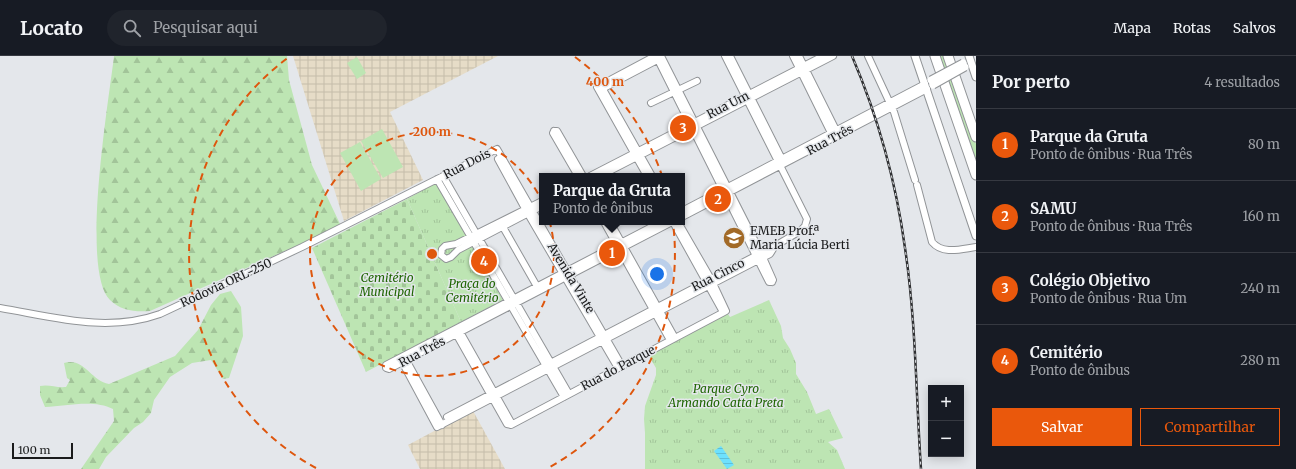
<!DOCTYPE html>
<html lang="pt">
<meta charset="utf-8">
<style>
:root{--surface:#171b24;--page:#20242c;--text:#f1f3f6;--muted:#9ea1a6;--line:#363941;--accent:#ea580c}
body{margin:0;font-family:Merriweather,serif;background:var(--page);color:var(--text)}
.controls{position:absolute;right:12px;bottom:12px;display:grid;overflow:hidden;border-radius:0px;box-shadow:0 2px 10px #0003}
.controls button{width:36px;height:36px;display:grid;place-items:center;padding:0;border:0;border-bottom:1px solid var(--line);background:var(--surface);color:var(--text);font:20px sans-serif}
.scale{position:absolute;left:12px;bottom:10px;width:61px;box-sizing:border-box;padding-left:4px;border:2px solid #1a1b1c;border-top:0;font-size:11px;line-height:14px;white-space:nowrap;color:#1a1b1c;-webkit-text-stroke:3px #e4e7eb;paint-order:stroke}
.you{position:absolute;left:657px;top:218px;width:14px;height:14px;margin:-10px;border:3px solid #fff;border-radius:50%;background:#1a73e8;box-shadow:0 0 0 6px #1a73e833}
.badge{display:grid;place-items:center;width:26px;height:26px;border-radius:50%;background:var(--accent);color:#fff;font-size:13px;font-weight:700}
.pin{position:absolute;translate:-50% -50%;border:2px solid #fff;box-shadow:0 1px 4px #0006}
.popup{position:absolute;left:539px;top:117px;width:146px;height:52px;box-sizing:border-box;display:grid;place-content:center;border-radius:0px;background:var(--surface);filter:drop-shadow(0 1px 3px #0005);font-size:13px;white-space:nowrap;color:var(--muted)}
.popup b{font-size:15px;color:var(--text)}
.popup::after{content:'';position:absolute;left:50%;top:100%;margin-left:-8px;border:8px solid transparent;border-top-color:var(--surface)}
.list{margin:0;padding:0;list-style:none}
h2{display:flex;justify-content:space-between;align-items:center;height:52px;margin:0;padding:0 16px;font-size:17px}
h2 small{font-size:13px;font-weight:400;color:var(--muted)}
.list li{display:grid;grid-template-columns:26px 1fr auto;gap:12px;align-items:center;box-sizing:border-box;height:72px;padding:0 16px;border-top:1px solid var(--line)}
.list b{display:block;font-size:15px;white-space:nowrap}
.list p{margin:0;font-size:13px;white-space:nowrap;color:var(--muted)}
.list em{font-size:13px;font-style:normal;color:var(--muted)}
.actions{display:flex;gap:8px;padding:12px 16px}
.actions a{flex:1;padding:9px 0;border:1px solid var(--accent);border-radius:0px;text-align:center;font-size:14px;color:var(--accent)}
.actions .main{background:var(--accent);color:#fff}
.icon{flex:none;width:22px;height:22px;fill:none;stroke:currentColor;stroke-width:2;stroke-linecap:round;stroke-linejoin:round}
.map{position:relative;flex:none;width:976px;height:413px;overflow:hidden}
header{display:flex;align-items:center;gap:24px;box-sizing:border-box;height:56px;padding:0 20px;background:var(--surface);border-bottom:1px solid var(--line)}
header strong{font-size:19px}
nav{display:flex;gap:22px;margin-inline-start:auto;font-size:14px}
.search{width:280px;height:36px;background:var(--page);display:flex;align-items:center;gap:10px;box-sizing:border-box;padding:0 14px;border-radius:22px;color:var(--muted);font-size:15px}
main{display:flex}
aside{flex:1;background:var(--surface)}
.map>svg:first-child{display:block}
</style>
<header>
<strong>Locato</strong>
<div class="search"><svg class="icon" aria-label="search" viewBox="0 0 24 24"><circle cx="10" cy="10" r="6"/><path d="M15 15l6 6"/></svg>Pesquisar aqui</div>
<nav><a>Mapa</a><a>Rotas</a><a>Salvos</a></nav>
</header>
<main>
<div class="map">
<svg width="976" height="413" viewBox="0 0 976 413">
<defs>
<pattern id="industrial-grid" width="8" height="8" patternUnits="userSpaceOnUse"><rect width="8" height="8" fill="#e6dcc7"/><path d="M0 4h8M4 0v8" fill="none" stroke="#c5bcaa"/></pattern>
<pattern id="forest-firs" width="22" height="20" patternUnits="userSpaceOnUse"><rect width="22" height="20" fill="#bde5b3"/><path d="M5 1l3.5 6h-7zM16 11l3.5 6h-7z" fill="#a2c499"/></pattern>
<pattern id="cemetery-stones" width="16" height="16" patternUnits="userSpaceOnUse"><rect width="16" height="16" fill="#bde5b3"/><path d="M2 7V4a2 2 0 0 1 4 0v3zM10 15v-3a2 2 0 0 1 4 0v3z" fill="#a2c499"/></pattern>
<pattern id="park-tufts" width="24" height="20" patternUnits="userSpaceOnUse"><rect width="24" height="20" fill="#bde5b3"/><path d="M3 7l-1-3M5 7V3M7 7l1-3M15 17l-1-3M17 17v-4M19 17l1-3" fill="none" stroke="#a2c499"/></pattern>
<pattern id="water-rules" width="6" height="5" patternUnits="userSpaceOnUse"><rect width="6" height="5" fill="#6ee1fe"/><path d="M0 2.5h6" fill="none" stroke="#5fc0d9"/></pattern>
</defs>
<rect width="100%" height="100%" fill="#e4e7eb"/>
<path fill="url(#industrial-grid)" d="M293,0H498L390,56L423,124L344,165Z
M472,353L505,413H420L408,389L436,374V371Z"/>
<path fill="#bde5b3" d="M938,0H946L976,88V112Z
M357,1L366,17L357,23L347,7Z
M382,73L403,111L383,122L361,85Z
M360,86L381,123L361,135L340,97Z"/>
<path fill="url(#forest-firs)" d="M114,0H287L289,24L312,109L341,170L150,255C135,256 121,255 110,244C80,215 109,44 114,0Z
M231,235L241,251L243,280L229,322L223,323L211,304L192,307L170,321L154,344L151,357L143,366L134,372L106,401L99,413H81L114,365L113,353C94,343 66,350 45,351L40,339V330C49,328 56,332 66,331L70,324L67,322L64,307C84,301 91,325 109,328L175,300L198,274L211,249L220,238Z"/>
<path fill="url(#cemetery-stones)" d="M407,143L461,266L366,316L312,192Z"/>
<path fill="url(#park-tufts)" d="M436,127L503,244L461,266L407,143Z
M769,244L781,270L783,282L790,293L796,307V318L807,336L816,358L829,353L843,382L828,386L837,394L845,413H645V377L644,363L645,350L656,319V312L647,297L726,255L730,261Z"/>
<path fill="url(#water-rules)" d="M721,390L734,409L727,413L714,395Z"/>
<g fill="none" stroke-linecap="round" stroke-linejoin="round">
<g stroke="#919497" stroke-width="8">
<path id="minor" d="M656,0L769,226H772
M661,0L761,197L773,224L772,226
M730,0L784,107
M793,0L833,81
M799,0L838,78
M868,0L894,56L915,124
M600,28L652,120
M600,34L661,2
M651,47L697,25
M554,75H557L583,120
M554,75L553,77L578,120
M498,103L528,158L618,312
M443,120L569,338
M590,120L823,0
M600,120L833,0
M647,120L597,31L655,0
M437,123L564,341
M917,129L932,186C943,199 961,193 976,191
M542,145L456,188L445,190L442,193L441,199L446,203L451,201L458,194L542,150
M682,155L925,28
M682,161L927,33
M604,166L670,284
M610,166L675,282
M661,166L386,309V312L389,313L672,166
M673,166L723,256
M503,171L539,234
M0,252C54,261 107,277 160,258L302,191L497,93L622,310
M454,274L507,368L511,369L726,255L711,223L678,166
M459,274L512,368
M400,302L437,371L770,198L775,190L800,175L805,170L807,163L725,0
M405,302L442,369
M447,361L761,197L768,194H772"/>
</g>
<g stroke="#919497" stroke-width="9">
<path id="major" d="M915,0L976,180
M969,0L976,21"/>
</g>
<g stroke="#919497" stroke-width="11">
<path id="highway" d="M935,0L976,119
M948,0L976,81"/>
</g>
<use href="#minor" stroke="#fff" stroke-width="6"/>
<use href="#major" stroke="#fff" stroke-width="7"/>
<use href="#highway" stroke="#fff" stroke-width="9"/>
<g stroke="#2e2f31" stroke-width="2.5">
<path id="rail" d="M852,0C878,61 896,126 905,192C916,265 916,340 921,413"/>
</g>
<use href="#rail" stroke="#e4e7eb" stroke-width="1" stroke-dasharray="3" stroke-linecap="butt"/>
<g stroke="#919497" stroke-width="9" stroke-linecap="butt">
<path id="major-bridge" d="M931,24L963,7
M933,29L965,11"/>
</g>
<use href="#major-bridge" stroke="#fff" stroke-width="7"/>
</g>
<g fill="none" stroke="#de560d" stroke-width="2" stroke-dasharray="7 5">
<circle cx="432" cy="198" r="122"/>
<path d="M316 412A244 244 0 0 1 289 1M575 1A244 244 0 0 1 548 412"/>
</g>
<defs>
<g id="school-disc" transform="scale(1.15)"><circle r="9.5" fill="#a26a27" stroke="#e4e7eb"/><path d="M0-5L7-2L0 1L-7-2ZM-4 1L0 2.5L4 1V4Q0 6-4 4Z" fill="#fff"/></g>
</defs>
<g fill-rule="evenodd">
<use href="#school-disc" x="734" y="182"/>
</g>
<g text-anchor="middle" stroke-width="3" stroke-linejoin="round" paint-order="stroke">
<g font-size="12" fill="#1a1b1c" stroke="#e4e7eb">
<text transform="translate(728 49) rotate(-27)" y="4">Rua Um</text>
<text transform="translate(830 84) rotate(-28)" y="4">Rua Três</text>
<text transform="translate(467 108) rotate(-27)" y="4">Rua Dois</text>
<text transform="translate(718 219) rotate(-27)" y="4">Rua Cinco</text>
<text transform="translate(571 222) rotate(59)" y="4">Avenida Vinte</text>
<text transform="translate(226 227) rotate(-25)" y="4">Rodovia ORL-250</text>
<text transform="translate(422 296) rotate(-28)" y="4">Rua Três</text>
<text transform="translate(618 312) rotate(-28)" y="4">Rua do Parque</text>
</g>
<g font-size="12" fill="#1a1b1c" stroke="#e4e7eb" text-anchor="start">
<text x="750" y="179">EMEB Prof.ª<tspan x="750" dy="14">Maria Lúcia Berti</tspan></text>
</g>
<g font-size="12" font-style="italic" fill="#1f6603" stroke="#e4e7eb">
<text x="387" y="226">Cemitério<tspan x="387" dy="14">Municipal</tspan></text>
<text x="472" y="232">Praça do<tspan x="472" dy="14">Cemitério</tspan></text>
<text x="726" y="337">Parque Cyro<tspan x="726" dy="14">Armando Catta Preta</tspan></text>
</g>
</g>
<circle cx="432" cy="198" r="6" fill="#de560d" stroke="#e4e7eb" stroke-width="2"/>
<g font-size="12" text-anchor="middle" font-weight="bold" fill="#de560d" stroke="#e4e7eb" stroke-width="3" stroke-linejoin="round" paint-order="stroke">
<text x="605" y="30">400 m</text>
<text x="432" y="80">200 m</text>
</g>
</svg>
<div class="controls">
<button>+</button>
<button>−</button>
</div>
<div class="scale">100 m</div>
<div class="you"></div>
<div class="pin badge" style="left:612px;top:197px">1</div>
<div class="popup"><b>Parque da Gruta</b>Ponto de ônibus</div>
<div class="pin badge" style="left:718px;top:143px">2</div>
<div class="pin badge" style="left:683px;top:72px">3</div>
<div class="pin badge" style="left:484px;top:205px">4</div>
</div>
<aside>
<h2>Por perto<small>4 resultados</small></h2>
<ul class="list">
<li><span class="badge">1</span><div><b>Parque da Gruta</b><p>Ponto de ônibus · Rua Três</p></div><em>80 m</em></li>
<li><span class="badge">2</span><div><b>SAMU</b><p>Ponto de ônibus · Rua Três</p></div><em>160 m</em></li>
<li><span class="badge">3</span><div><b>Colégio Objetivo</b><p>Ponto de ônibus · Rua Um</p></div><em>240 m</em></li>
<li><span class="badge">4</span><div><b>Cemitério</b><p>Ponto de ônibus</p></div><em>280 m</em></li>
</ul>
<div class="actions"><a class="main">Salvar</a><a>Compartilhar</a></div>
</aside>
</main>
